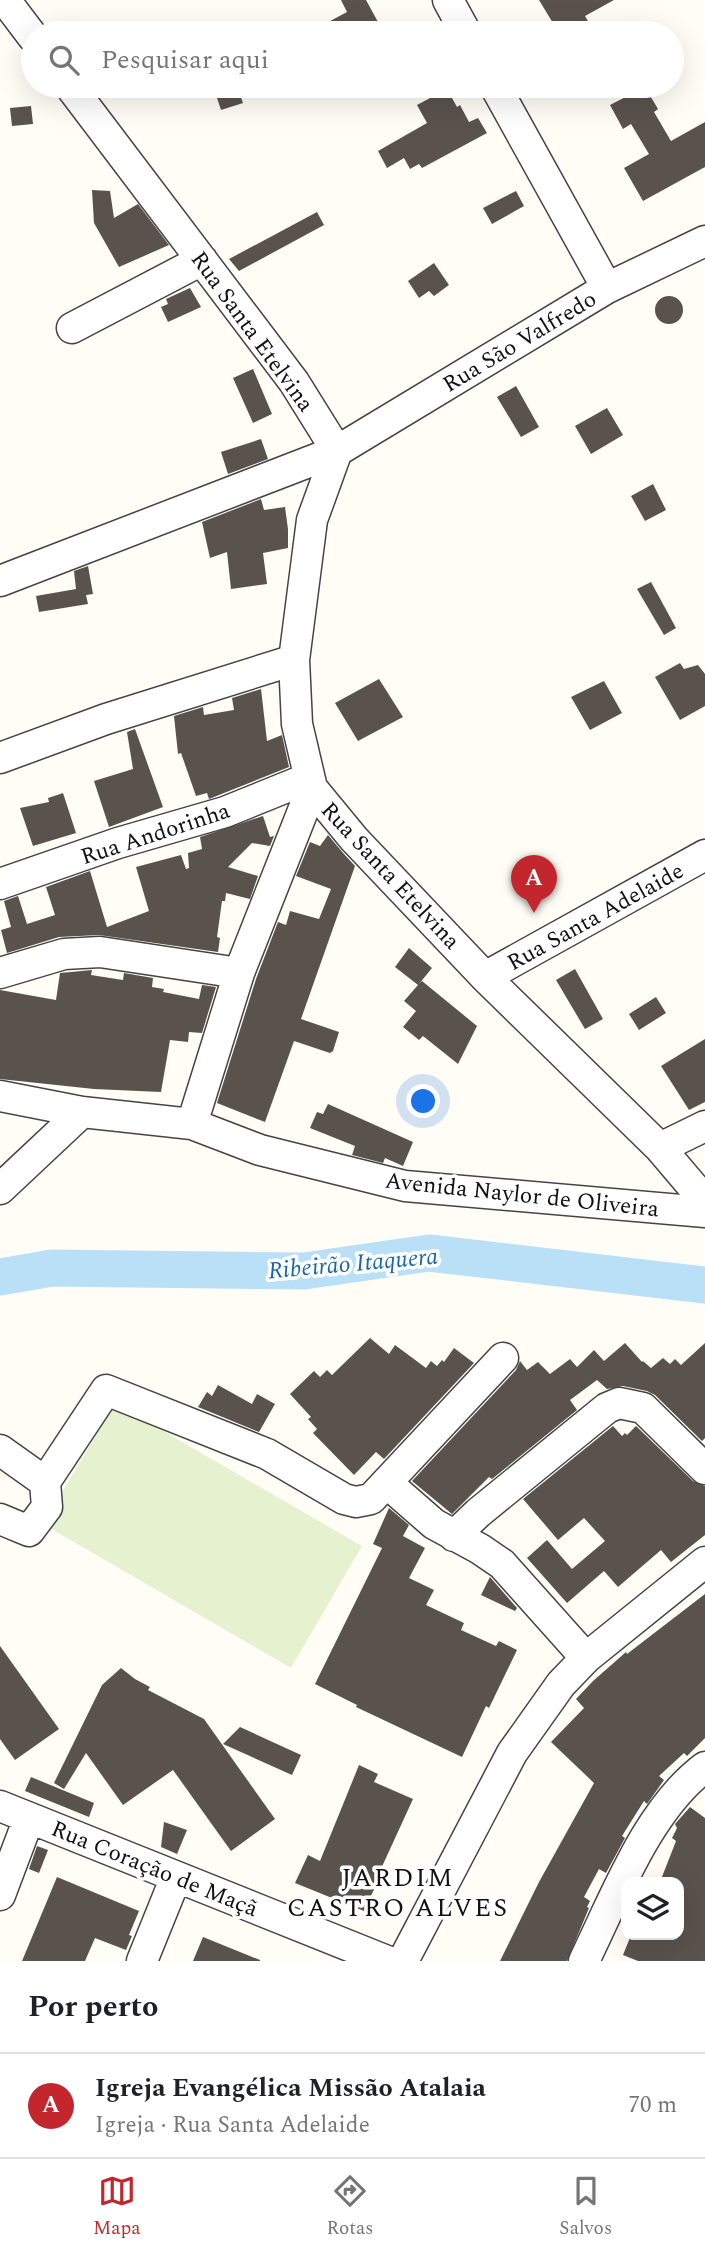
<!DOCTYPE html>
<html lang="pt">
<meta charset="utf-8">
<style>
:root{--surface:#fff;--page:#f6f6f6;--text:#202124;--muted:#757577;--line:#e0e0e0;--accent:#c4262e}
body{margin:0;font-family:Spectral,serif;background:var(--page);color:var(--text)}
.controls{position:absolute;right:21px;bottom:21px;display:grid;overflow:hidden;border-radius:14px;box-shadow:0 7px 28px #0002}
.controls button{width:63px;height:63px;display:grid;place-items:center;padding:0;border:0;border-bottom:2px solid var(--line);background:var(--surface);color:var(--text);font:35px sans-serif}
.you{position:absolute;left:424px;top:1102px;width:24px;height:24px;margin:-18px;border:5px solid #fff;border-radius:50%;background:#1a73e8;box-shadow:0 0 0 10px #1a73e833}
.badge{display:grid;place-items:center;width:46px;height:46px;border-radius:50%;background:var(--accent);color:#fff;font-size:23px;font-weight:700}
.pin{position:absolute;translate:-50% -58px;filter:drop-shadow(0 2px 4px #0008)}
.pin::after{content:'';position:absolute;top:37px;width:24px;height:21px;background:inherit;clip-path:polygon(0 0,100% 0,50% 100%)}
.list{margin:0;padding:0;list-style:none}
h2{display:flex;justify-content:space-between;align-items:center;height:91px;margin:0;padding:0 28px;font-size:30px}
h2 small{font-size:23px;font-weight:400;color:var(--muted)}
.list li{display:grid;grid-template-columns:46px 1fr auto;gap:21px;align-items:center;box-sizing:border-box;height:105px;padding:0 28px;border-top:2px solid var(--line)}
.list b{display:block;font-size:26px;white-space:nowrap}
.list p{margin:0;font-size:23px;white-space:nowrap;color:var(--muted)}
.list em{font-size:23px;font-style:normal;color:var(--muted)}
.icon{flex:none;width:38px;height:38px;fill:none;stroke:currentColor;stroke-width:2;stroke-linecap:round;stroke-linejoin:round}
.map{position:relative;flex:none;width:705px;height:1961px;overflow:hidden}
.search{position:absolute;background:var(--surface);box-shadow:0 7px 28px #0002;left:21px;right:21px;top:21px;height:77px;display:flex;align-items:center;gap:18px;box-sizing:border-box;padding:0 24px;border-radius:38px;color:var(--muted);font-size:26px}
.sheet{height:196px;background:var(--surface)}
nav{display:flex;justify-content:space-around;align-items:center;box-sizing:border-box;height:98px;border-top:2px solid var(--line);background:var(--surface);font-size:19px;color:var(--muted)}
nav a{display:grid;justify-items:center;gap:4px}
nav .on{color:var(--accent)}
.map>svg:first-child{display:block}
</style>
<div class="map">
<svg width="705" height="1961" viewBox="0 0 705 1961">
<rect width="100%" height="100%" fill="#fffdf5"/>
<path fill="#e6f2cf" d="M115,1403L362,1546L291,1668L43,1524Z"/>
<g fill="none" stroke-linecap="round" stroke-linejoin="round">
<path stroke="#b9e0f7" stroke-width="37" d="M0,1277L52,1268L304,1271L429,1253L705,1285"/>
</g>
<path fill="#5a524d" d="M341,0H366L384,33H308L347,12Z
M539,0H614L585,16L595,33H559Z
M213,86H237L243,103L221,110Z
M645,87L658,109L654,112L671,141L705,122V167L643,201L624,168L649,154L631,124L623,129L610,105Z
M447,89L457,107L460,105L469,122L478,118L487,133L422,168L419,164L410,169L404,158L387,168L378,151L427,123L417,105Z
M31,106L33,124L12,126L10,108Z
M92,190L110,191L114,218L138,204L169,245L119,267L94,223Z
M516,191L524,206L492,224L483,208Z
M317,212L324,225L239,271L229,259Z
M434,263L449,285L434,296L429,291L419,298L408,281Z
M190,288L201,307L168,322L161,307L168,304L166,299Z
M655 310a14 14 0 1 1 28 0a14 14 0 1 1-28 0Z
M253,369L272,414L253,423L233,378Z
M516,386L539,427L521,437L497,397Z
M607,408L623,435L591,454L575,426Z
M261,439L268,459L228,474L221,452Z
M653,484L666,510L645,521L631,496Z
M261,499L264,510L285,507L288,529V548L263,553L267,584L231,589L227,552L210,558L202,522Z
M88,566L93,594L86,595L88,604L39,612L36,596L76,589L74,571Z
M651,582L676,628L664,635L637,589Z
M680,663L684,669L698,665L705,674V706L680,720L655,677Z
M379,679L403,717L358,741L335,703Z
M604,681L622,713L590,730L571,697Z
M261,689L267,741L282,735L289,767L209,799L207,793L196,796L181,753L178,754L174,716L203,707L204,715L234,710L232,698Z
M135,729L163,807L109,827L94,781L133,769L127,732Z
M63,793L76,833L33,846L20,808L49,802L48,798Z
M263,816L270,837L274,836L270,846L252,843L228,867L258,876L250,899L226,893L225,901H222L217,937L220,938L218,952L99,935L59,937L7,953L1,930L11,927L4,901L18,896L27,924L55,915L46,887L90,871L107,927L149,911L136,867L181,855L186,869L189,868L188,853L202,849L200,837Z
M328,835L344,854L339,866L344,854L355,866L301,1019L339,1032L333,1051L330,1053L294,1041L265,1122L217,1103L256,979L278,922L286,925L290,911L319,919L331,889L296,876L310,842L320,846Z
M409,948L432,968L419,984L422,981L477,1026L458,1064L423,1036L419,1040L403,1027L416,1011L404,1001L418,985L395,967Z
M575,969L603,1019L585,1029L556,980Z
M92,970L91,975L123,980L124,973L153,978L152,987L164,989L163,992L199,999L202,985L216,987L202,1033L189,1032L188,1042L170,1040L161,1092L94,1089L0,1079V990L56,1000L60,973Z
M656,997L666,1013L639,1030L629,1014Z
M705,1039V1102L689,1110L661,1066Z
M328,1104L413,1142L403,1166L385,1158L383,1163L352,1155L355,1146L310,1128L317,1112L323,1114Z
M370,1338L389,1354L395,1345L426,1368L431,1361L437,1366L442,1360L444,1362L454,1348L474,1363L384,1459L376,1452L354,1475L313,1433L317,1429L308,1419L311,1417L290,1394L314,1371L320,1377L327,1370L332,1375Z
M625,1343L642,1362L643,1361L651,1368L663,1358L670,1364L675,1359L681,1365L705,1343V1438L702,1441L655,1395L647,1391L623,1386L607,1389L597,1380L570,1400L577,1410L492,1479L489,1477L452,1514L412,1481L516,1370L520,1361L527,1370L538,1362L550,1374L570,1359L577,1367L594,1350L604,1361Z
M218,1385L252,1404L257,1394L275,1404L259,1432L198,1407L207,1392L212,1396Z
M613,1426L622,1436L625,1433L627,1435L636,1426L693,1481L705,1486V1535L671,1562L661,1550L618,1587L604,1571L567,1603L527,1558L547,1540L572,1569L605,1541L584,1518L558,1540L523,1499Z
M389,1508L409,1525L403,1536L425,1548L409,1578L434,1590L426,1605L464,1623L461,1630L496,1646L499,1641L517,1650L489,1708L486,1706L462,1757L356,1707L357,1705L315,1684L382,1548L373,1544Z
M490,1577L517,1608L515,1611L481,1595Z
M705,1594V1738L687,1756L684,1753L659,1776L664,1780L647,1804L644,1801L622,1836L625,1838L606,1873L599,1869L584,1897L590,1901L587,1907L589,1908L567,1961H500L539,1882L594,1783L551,1742L584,1708L576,1699L593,1681L626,1652L627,1654Z
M0,1646L59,1729L15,1760L0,1739Z
M121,1668L135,1679L150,1687L148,1690L204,1719L275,1819L231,1851L173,1770L123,1805L86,1753L64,1789L54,1783L102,1685Z
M240,1727L301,1755L292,1775L223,1744Z
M359,1765L378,1774L374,1782L413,1799L374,1884L376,1885L364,1911L295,1883L308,1855L320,1861Z
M31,1777L94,1803L89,1817L25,1791Z
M690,1807L705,1818V1961H638L623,1955L631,1935H679V1882H660L676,1841L672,1838L677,1828L675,1824Z
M164,1822L187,1830L177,1854L161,1847Z
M37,1846L48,1850L39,1873L29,1869Z
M57,1877L139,1911L129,1935L132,1936L126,1950L95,1938L85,1961H22Z
M203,1937L260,1960V1961H193Z"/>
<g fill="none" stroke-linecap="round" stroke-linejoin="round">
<g stroke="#444" stroke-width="33">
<path id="minor" d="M5,0L33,37
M448,0L466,33
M70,86L294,382L337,451
M495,86L607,288
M72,328L202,260
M337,451L312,520L294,660L297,724L312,788L354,839L485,977L660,1148L705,1201
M0,581L337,451L607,288L705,241
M0,758L106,719L294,660
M0,884L118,843L225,812L309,778
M0,973L64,954L100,952L239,973
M485,977L705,855
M0,1096L82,1112L192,1124L260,1150L405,1186L705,1212
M192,1124L239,973L312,788
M660,1148L705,1126
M0,1189L82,1112
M0,1450L45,1482L106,1390L267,1454L344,1499L356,1502L371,1499L503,1358
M387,1483L434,1524L480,1549L502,1564L586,1658
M0,1519L29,1531L47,1507L45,1482
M454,1536L478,1513L607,1408L619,1403L643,1408L705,1469
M0,1806L387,1961
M0,1895L29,1818
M142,1961L176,1877
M403,1961L512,1753L561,1684L586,1658L705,1562
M584,1961C615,1898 648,1809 705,1767"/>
</g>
<use href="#minor" stroke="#fff" stroke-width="30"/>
</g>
<g text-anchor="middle" stroke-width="7" stroke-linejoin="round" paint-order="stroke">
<g font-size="23" fill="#111" stroke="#fff">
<text transform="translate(253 331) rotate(54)" y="8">Rua Santa Etelvina</text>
<text transform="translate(519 341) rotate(-31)" y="8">Rua São Valfredo</text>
<text transform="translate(155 833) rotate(-18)" y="8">Rua Andorinha</text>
<text transform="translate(391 875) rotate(47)" y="8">Rua Santa Etelvina</text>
<text transform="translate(595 916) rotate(-29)" y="8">Rua Santa Adelaide</text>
<text transform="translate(522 1194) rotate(6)" y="8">Avenida Naylor de Oliveira</text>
<text transform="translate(155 1868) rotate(22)" y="8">Rua Coração de Maçã</text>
</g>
<g font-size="24" font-style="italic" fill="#1768a6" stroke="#fff">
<text transform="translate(353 1263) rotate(-5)" y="8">Ribeirão Itaquera</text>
</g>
<g font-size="26" letter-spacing="2" fill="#111" stroke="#fff">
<text x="398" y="1886">JARDIM<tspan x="398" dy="30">CASTRO ALVES</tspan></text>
</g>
</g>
</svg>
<div class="controls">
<button><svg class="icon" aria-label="layers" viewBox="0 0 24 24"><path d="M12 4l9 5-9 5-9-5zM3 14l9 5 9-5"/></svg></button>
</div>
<div class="you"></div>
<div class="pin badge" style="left:534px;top:913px">A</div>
<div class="search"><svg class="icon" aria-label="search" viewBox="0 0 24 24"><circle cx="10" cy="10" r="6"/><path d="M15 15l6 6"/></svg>Pesquisar aqui</div>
</div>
<section class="sheet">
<h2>Por perto<small></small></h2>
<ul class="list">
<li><span class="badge">A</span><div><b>Igreja Evangélica Missão Atalaia</b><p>Igreja · Rua Santa Adelaide</p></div><em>70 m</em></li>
</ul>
</section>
<nav>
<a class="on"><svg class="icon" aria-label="map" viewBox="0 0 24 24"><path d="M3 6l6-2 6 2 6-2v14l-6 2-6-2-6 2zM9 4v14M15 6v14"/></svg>Mapa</a>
<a><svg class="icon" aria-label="directions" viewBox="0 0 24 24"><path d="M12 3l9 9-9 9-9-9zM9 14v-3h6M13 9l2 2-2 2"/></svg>Rotas</a>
<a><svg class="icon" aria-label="saved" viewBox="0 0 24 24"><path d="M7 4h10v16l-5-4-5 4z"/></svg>Salvos</a>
</nav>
